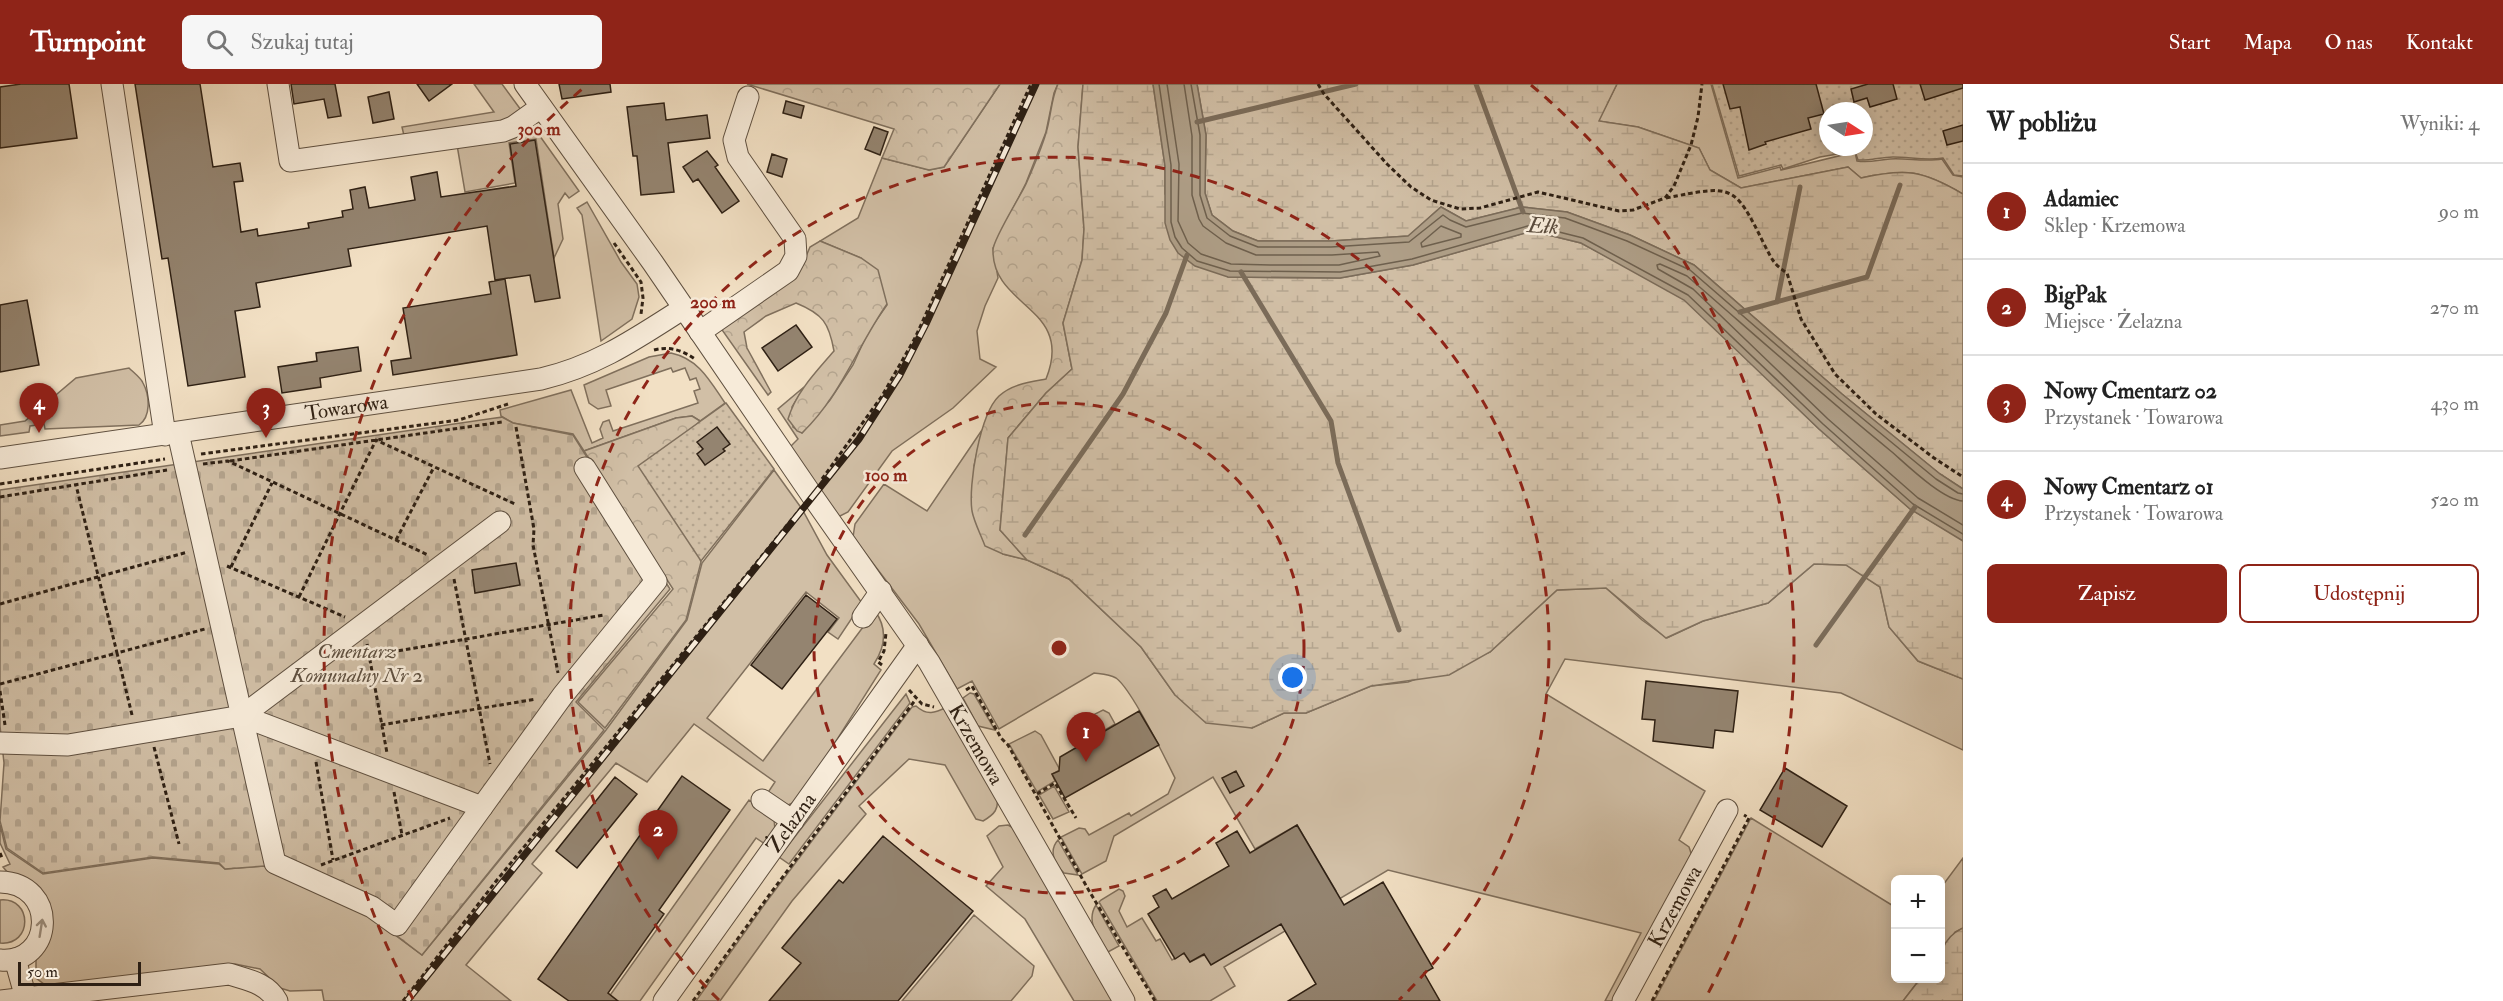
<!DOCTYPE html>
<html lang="pl">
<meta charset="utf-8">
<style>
:root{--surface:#fff;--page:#f6f6f6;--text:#222;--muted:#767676;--line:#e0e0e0;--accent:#8f2418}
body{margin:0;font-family:"IM FELL Double Pica",serif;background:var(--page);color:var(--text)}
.controls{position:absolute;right:18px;bottom:18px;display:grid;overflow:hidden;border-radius:9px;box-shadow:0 3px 15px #0003}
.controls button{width:54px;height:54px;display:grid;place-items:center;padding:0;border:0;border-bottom:2px solid var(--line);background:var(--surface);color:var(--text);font:30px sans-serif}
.compass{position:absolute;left:1819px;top:18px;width:54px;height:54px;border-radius:50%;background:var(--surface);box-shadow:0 3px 15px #0003;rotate:102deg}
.scale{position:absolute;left:18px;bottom:15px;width:123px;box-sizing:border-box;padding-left:6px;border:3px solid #2e2014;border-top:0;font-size:16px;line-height:21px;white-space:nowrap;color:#2e2014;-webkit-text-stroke:4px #f7ebd9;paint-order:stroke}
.you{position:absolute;left:1293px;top:594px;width:21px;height:21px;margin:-15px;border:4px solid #fff;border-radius:50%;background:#1a73e8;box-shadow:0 0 0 9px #1a73e833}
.badge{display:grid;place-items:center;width:39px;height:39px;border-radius:50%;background:var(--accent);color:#fff;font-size:20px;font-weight:700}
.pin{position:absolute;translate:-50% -50px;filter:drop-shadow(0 2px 3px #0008)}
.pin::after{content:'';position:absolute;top:32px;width:21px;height:18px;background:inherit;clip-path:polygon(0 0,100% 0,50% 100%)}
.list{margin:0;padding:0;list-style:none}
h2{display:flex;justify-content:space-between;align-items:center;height:78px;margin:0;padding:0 24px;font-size:26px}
h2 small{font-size:20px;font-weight:400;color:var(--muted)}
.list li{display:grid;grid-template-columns:39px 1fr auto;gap:18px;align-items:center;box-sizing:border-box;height:96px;padding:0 24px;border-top:2px solid var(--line)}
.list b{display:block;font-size:22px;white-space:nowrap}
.list p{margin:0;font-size:20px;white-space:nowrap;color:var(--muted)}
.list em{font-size:20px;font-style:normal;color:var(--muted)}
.actions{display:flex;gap:12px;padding:18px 24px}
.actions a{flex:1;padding:14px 0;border:2px solid var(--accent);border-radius:9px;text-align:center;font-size:21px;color:var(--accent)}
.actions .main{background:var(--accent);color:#fff}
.icon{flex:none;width:33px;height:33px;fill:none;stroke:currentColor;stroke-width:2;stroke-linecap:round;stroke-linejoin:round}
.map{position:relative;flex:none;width:1963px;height:917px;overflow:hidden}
header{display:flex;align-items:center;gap:36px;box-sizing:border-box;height:84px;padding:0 30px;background:var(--accent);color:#fff}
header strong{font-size:28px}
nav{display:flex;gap:33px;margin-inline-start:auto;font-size:21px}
.search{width:420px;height:54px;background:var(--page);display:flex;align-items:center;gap:15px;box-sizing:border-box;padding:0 21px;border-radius:9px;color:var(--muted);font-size:22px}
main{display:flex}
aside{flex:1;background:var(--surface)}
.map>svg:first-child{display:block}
</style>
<header>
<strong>Turnpoint</strong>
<div class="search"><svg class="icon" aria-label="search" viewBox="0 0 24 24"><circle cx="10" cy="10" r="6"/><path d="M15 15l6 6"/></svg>Szukaj tutaj</div>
<nav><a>Start</a><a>Mapa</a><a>O nas</a><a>Kontakt</a></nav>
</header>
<main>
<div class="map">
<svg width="1963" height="917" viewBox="0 0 1963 917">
<defs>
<pattern id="forest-crowns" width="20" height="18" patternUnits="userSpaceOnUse" patternTransform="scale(1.5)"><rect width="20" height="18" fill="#d1bfa6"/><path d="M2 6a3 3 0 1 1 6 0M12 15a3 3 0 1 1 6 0" fill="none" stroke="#b4a48e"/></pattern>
<pattern id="wetland-marsh" width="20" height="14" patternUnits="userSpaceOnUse" patternTransform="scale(1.5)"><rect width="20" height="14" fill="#d1bfa6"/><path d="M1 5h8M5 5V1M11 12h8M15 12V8" fill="none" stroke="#b4a48e"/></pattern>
<pattern id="cemetery-stones" width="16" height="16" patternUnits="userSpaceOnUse" patternTransform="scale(1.5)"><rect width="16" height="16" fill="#d1bfa6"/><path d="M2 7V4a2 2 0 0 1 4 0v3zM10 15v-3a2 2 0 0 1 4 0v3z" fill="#b4a48e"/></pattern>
<pattern id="garden-dots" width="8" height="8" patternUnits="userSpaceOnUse" patternTransform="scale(1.5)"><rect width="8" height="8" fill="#d1bfa6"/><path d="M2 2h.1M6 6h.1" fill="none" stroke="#b4a48e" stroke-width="1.8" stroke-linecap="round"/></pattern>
</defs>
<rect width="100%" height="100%" fill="#f2e0c4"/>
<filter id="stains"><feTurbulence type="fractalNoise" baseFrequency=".00333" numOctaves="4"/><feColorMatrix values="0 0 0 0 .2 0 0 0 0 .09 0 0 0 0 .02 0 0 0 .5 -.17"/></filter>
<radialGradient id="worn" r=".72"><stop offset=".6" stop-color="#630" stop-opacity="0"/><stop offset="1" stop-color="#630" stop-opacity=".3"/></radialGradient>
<path fill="#d1bfa6" stroke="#80705d" stroke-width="1.5" d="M474,0H502L521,26L511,37L405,56L402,43L494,28Z
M1000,0H1058L1054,9L1046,48L1026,99L993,164L998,194L985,222L977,247L980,275L996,283L953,324L892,367L848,428L838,433L789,364L798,355L778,325L804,303L792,323L793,343L802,349L830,316L853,281L868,248L887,221L861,174L820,157L858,134L882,74L929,86L944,83Z
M1617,0H1711L1738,94L1780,83L1781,86L1855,68L1857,77C1869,79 1878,76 1890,75C1908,74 1925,78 1942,75L1953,91L1963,93V110C1922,86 1906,84 1861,94L1848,83L1741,104L1710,86L1699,64L1638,43L1598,37Z
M532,41L579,107L569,114L565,109L558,120L563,155L554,174L536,55L509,59L515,99L465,108L457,61Z
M587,118L621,178L637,200L639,213L632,235L601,257L582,131L577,124Z
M671,269C699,275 710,297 725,319L700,337L692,332L676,334L584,367L573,350L513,339L501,332L500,326L571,306L592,359L603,354L600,345L603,338L609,336L613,347L698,319L694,307L700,305L696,294L690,296L685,284L673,288L671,284L606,306L611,322L598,325L589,319L584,301L649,273Z
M129,284C133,288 141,294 143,299C150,312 151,333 139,341L45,345L44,340L30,342L29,348L0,352V341L25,337L76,294Z
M982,346L974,382L1003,470L1027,476L1069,495L1141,563L1175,611L1252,644L1284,629H1306L1371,602L1408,598L1490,568L1557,506L1606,504L1642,536L1667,554L1703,537L1768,519L1814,480L1847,481L1880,503L1889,543L1918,577L1963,595V666L1841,609L1565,575L1546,610L1705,707L1679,756L1689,763L1692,772L1614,917H1605L1641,849L1388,786L1224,883L1235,902L1210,917H1157L1099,818L1101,816L1119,805L1123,807L1125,812L1119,827L1127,843L1142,834L1156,857L1160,855L1172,876L1184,869L1190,878L1336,807L1297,741L1255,765L1213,693L1114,752L1106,777L1082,790L1061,753L1079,744L1085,745L1089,751L1129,729L1131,732L1168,710L1175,694C1165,674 1132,605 1116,594C1109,590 1102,590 1094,589L999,645L972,597L957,605L919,540L853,453L855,440L884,400L927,427Z
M774,386L802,425L827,471L862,519L838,555L828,548L839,534L806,508L707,634L763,677L875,527C888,545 885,563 874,580L881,586L812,695L795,718L788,721L767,710L775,698L694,640L647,698L616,679L532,780L542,789L466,881L511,917H324L322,906L290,907L280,904L260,885L235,880L56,901L44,900L36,894V872L48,855L9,790L3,783L10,780L0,759V741L6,765L43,790L153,774L219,780L225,785L264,782L368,831L422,871L606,646L687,536L702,479Z
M970,609L974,610L995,646L978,642L963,614Z
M906,610L910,619L789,780L779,773Z
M916,622C927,632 935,629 947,623L997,712C999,725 995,730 983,737L976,735L945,681L909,675L859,722L866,730L792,817L720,917H696L767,817L912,623Z
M1103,626L1109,629L1115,640L1090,655L1083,639L1085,635Z
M1035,647L1041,651L1060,686L1052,690L1055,697L1037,708L1009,660Z
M1054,702L1069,728L1053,735L1039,711Z
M749,716L774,734L775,747L765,760L756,754L640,917H606Z
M1751,734L1895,823L1896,894L1920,895L1903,917H1654Z
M1008,741L1017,746L1116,917H1074L1025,835L986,802L1003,783L987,752L999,742Z
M1058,756L1078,791L1064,789C1055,780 1048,767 1058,756Z
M1963,774V844L1955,848L1941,867L1940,805Z
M0,816C33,813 33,862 0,859Z
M1096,821L1119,862L1108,868C1099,853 1085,838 1096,821Z
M974,831L1034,882L1032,892L1011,917H902Z"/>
<path fill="url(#forest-crowns)" stroke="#80705d" stroke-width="1.5" d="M747,0H1000L944,83L929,86L882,74L894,45Z
M1058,0H1083L1078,63L1084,145L1082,176L1063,239L1072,285L1046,309L1008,354L1000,446L1027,476L1003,470L985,462C981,451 974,438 972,427C968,401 980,330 999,312C1012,300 1030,298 1046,295C1075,223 992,224 993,166C993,155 1020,113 1026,100C1033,84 1041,66 1046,49C1051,33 1051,15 1058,0Z
M820,157L861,174L878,186L887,220C857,263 840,313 802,349L797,347L788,335C796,308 816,288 834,267C829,239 823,230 796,219L766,232L744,248L747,264L771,308L768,311L720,243L801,184L810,163Z
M692,332L700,337L679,359L693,451L701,478L686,536L605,644L578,618L673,505L584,367L676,334Z"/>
<path fill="url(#wetland-marsh)" stroke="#80705d" stroke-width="1.5" d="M1083,0H1153L1165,82V110L1228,193L1340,194L1413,181L1532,147L1581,159L1683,213L1819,345L1910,425L1963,456V595L1918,577L1889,543L1880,503L1846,481L1814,480L1768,519L1703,537L1666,554L1606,504L1557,506L1490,568L1449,591L1371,602L1306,629H1284L1252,644L1206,639L1175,611L1141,563L1069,495L1027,476L1000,446L1008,354L1046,309L1072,285L1063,239L1082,176L1084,145L1078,63Z
M1197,0H1617L1599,37L1638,43L1699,64L1710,86L1741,104L1848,83L1861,94C1906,84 1922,86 1963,110V405L1940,390L1842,310L1694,181L1630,151L1567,128L1522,123L1466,137L1441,123L1409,152L1331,157H1258L1233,147L1212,131L1205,109L1206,51Z
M1963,844V917H1903L1920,895L1940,894C1940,872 1940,855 1963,844Z"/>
<path fill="url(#cemetery-stones)" stroke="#80705d" stroke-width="1.5" d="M502,333L513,339L573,351L670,505L576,618L604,646L422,871L368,830L265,782L225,785L219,779L153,773L43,789L7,764L0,737L4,679L0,642V406Z"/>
<path fill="url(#garden-dots)" stroke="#80705d" stroke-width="1.5" fill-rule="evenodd" d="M1712,0H1963V92L1954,91L1943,74C1926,77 1910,73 1893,73C1881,73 1870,77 1858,76L1855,67L1820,73L1783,85L1781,81L1739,92ZM1828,27H1864V63H1828Z
M726,319L774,385L701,477L638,382Z"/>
<path fill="#af9f88" stroke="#7b6c5a" stroke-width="1.5" d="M1153,0H1197L1206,51L1205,109L1212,131L1233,147L1258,157H1331L1408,152L1441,123L1466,137L1522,123L1567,128L1630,151L1694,181L1842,310L1940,390L1963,405V457L1910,425L1819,345L1684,216L1581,159L1532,147L1413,181L1340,194L1228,193L1195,182L1178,169L1170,156L1165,139V82Z"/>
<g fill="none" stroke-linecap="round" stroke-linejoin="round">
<path stroke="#6e604e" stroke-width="1.5" d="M1159,0L1171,81V138L1175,153L1182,164L1197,177L1230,187L1340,188L1412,175L1531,141L1583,154L1688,211L1823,340L1913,420L1963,450
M1167,0L1179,80L1178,137L1188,159L1201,170L1231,180L1270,181H1339L1380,172L1378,168L1332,171H1256L1226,159L1203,142L1199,135L1192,111V52L1184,0
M1191,0L1200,51V111L1207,134L1230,152L1258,163H1331L1409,158L1443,131L1450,136L1466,143L1522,129L1565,134L1627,157L1690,186L1839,315L1936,395L1958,409L1963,410
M1441,142L1461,150V153L1422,163L1421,159Z
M1963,417C1943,416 1908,382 1892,368C1822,311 1755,251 1687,192L1660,180L1657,181L1658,185L1693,205L1828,335L1918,414L1963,441"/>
<path stroke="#7b6c5a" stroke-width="5" d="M1476,0L1523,128
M1197,38L1356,0
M1241,188L1331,337L1338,379L1399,546
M1777,218L1800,103
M1740,228L1867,193L1900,101
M1025,451L1123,310L1166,229L1187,171
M1816,561L1915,423"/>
</g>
<path fill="#948470" stroke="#2e2014" stroke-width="1.5" d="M21,0H69L77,54L0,64V3Z
M135,0H200L213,83L240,79L243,97L234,98L241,148L257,145L258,152L309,144L308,139L343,133L342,127L353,125L350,106L365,103L369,124L415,116L411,93L437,88L441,113L516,102L510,60L535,56L560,214L535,218L530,191L495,196L487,142L348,165L351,182L256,199L260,223L235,227L245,293L188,302L168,174L162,175Z
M291,0H335L341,32L328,34L324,15L294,20Z
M417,0H452L429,17Z
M559,0H610L611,8L562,15Z
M1723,0H1816L1824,30L1808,34L1811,45L1765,58L1766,60L1749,66L1740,23L1730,25Z
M1868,0H1893L1897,15L1870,23L1867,14L1854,18L1851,5Z
M1920,0H1963V4L1925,16Z
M389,8L394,35L373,39L368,13Z
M786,17L804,22L801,34L783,29Z
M664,19L666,36L707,31L710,54L668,59L674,108L641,111L637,72H633L627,23Z
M1963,41V57L1947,61L1943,47Z
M874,43L888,48L880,71L865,65Z
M707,67L718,81L715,83L739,117L722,129L698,95L693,98L683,83Z
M772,70L787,75L782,93L767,88Z
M505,195L517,271L393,291L391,277L411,274L403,224L491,210L489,198Z
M27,216L39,281L0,288V221Z
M796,241L812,263L778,287L762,264Z
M358,263L361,287L320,294L321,303L282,309L278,283L317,277L316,269Z
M717,343L730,360L723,365L725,367L705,381L697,370L703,365L697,358Z
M516,479L520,501L475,509L472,486Z
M806,511L837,535L782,605L751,581Z
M1646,597L1738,607L1733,648L1715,646L1713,664L1653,657L1655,636L1642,635Z
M1139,627L1159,661L1065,714L1052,690L1059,687L1060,673Z
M1785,684L1847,722L1822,763L1760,726Z
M1236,687L1244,702L1230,709L1222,694Z
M682,692L730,726L659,826L664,830L608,909L618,917H569L538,895Z
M615,693L637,710L577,784L556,767Z
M1297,741L1344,821L1383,798L1433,884L1424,889L1440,917H1288L1316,900L1281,840L1211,881L1204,870L1190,878L1184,869L1175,875L1148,830L1159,823L1153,812L1166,805L1172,815L1229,782L1216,759L1237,747L1250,769Z
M883,752L973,827L898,917H769L801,879L782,864L839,796L843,799Z"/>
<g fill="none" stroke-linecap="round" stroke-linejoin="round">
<g stroke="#5f5040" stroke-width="23">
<g id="minor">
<path d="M112,0L165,351"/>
<path d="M278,0L290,77L503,47L513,43L541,23"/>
<path id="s1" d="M525,0L653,179L813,413L929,578L1124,917"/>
<path d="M700,248L788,187L796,172L795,155L738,73L734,56L748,13"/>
<path d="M178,349L275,779L372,823L397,841L482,723L242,632"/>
<path id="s2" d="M0,374L541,295C597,282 637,254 684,224"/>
<path d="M863,533L881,507"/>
<path d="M0,659L68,661L242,632L500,438"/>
<path d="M762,716L793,737"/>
<path d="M482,723L563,611L656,497L585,384"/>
<path d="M0,798C59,799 54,881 0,876"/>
<path d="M15,875L26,914"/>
<path d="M0,917L229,890C248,896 267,899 277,917"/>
<path id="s3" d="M664,917L918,561"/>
<path id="s4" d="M1623,917L1727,726"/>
</g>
</g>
<path stroke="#2e2014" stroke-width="3" stroke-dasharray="4.5 3" stroke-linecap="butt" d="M1318,0L1324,10L1387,80L1411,103L1431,116L1460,125L1480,124L1538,108L1619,127L1633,126L1665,114L1674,102L1691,61L1698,33L1702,0
M1666,114C1733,101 1734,99 1764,160C1772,175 1773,180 1787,189L1801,235L1835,290L1876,330L1934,374L1963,393
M614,159L641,198L643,214L641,230
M654,266C669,262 682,266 695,275
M516,343L534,445L533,461L558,589
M201,370L459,336L508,320
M230,377L502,338
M203,380L228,377L428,471
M822,395L882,312L915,254L1031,0
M0,400L165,375
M0,413L167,386
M396,456L434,383
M227,482L345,533
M231,483L272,399
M454,495L490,680
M299,513L376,356L515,420
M0,520L188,468
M367,560L387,669
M369,572L604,531
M882,581L878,578L884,567L886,549
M0,600L117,569L76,401
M909,606L922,620L934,623
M966,606L972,602L1001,654L1008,661L1088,805L1155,917
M0,607L5,641
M132,631L117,569L205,545
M381,641L536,615
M154,663L179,760
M316,678L333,776
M394,708L402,751
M1037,710L1055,699L1076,734
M0,769L2,774H0
M321,781L450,734
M403,917L497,796L801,424
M693,917L767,814L916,615
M1652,917L1749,734L1744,731"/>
<use href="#minor" stroke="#f7ebd9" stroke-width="21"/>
<g stroke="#2e2014" stroke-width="7">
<path id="rail" d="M407,917L859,355L900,291L926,240L1036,0"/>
</g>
<use href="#rail" stroke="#f7ebd9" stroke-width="4.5" stroke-dasharray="14" stroke-linecap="butt"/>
</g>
<defs><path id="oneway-shaft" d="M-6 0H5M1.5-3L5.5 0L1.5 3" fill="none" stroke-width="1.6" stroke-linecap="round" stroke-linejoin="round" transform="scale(1.5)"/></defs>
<use stroke="#9d9080" href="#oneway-shaft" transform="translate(41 844) rotate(-81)"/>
<g fill="none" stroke="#8f2418" stroke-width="3" stroke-dasharray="10 8">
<circle cx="1059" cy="564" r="245"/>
<path d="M719 916A490 490 0 1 1 1399 916"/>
<path d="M413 915A735 735 0 0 1 587 1M1531 1A735 735 0 0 1 1705 915"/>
</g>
<g text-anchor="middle" stroke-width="5" stroke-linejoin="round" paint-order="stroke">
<g font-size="21" fill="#2e2014" stroke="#f7ebd9">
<text dy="7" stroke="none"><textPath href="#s2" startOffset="350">Towarowa</textPath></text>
<text dy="7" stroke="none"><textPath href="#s1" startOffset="800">Krzemowa</textPath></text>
<text dy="7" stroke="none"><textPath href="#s3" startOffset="219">Żelazna</textPath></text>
<text dy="7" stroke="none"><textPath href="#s4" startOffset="108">Krzemowa</textPath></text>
</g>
<g font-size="21" font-style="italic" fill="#5f5040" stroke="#f7ebd9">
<text x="357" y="574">Cmentarz<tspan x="357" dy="24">Komunalny Nr 2</tspan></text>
</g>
<g font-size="22" font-style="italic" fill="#5b4c3d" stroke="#f7ebd9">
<text transform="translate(1543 141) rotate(4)" y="8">Ełk</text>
</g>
</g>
<circle cx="1059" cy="564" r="9" fill="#8f2418" stroke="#f7ebd9" stroke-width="3"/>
<g font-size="18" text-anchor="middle" font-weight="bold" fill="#8f2418" stroke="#f7ebd9" stroke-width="5" stroke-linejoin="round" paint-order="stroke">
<text x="539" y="51">300 m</text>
<text x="713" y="224">200 m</text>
<text x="886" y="397">100 m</text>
</g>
<rect width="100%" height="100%" filter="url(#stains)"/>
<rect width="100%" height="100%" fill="url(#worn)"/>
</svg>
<div class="controls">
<button>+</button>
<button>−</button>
</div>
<svg class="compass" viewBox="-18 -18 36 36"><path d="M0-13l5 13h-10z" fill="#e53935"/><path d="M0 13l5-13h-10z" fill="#767676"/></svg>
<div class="scale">50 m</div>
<div class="you"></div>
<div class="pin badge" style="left:1086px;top:678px">1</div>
<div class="pin badge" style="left:658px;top:776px">2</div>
<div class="pin badge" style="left:266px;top:354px">3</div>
<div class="pin badge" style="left:39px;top:349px">4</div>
</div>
<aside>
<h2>W pobliżu<small>Wyniki: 4</small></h2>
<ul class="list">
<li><span class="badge">1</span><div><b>Adamiec</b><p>Sklep · Krzemowa</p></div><em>90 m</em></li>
<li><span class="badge">2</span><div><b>BigPak</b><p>Miejsce · Żelazna</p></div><em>270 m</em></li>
<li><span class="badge">3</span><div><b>Nowy Cmentarz 02</b><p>Przystanek · Towarowa</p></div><em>430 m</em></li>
<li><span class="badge">4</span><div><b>Nowy Cmentarz 01</b><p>Przystanek · Towarowa</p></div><em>520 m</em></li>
</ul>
<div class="actions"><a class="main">Zapisz</a><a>Udostępnij</a></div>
</aside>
</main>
